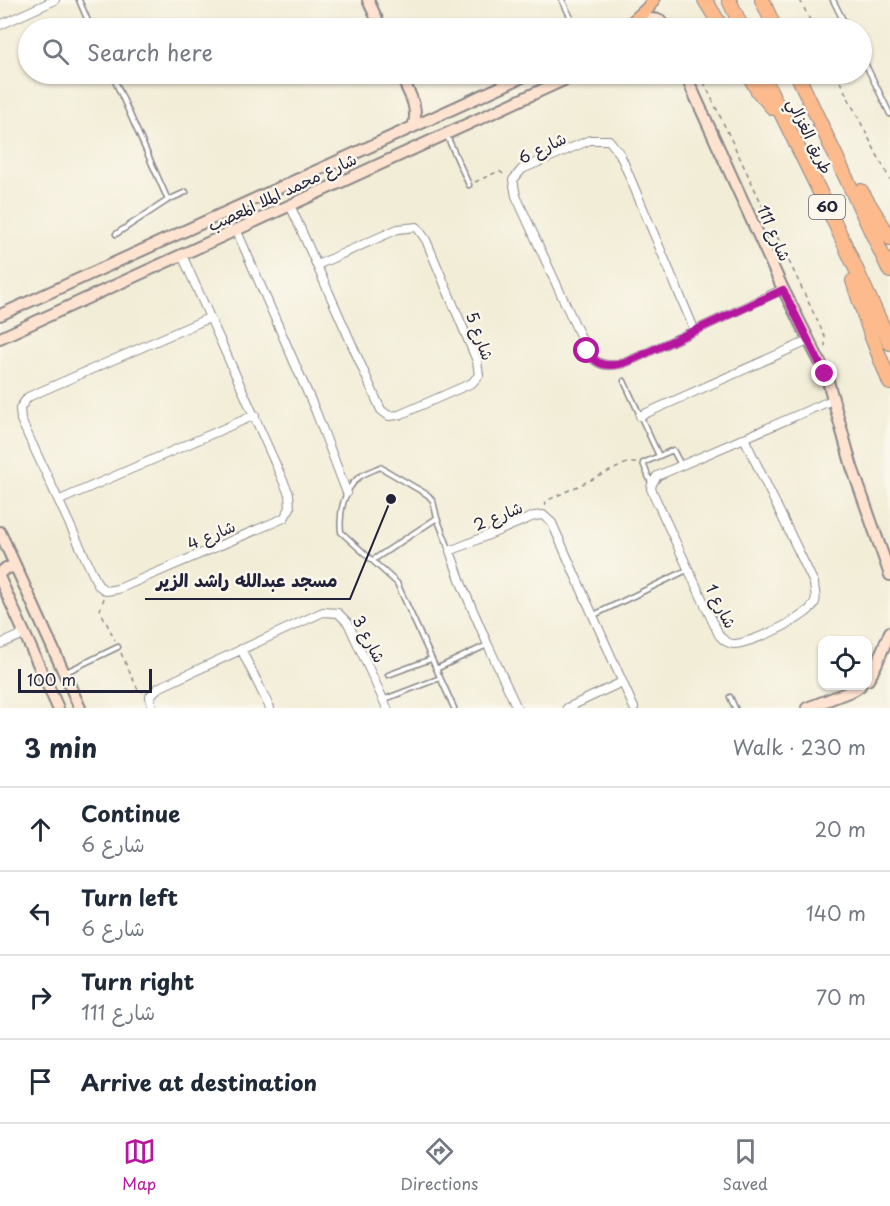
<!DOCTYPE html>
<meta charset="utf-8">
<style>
:root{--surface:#fff;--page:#f2f2f3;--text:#1f2937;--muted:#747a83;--line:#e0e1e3;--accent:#b5179e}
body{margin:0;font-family:"Playpen Sans","Playpen Sans Arabic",sans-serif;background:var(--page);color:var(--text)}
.controls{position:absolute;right:18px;bottom:18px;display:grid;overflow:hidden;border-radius:12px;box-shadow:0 2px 4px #0004}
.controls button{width:54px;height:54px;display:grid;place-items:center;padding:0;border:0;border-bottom:2px solid var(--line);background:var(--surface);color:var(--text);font:30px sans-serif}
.scale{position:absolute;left:18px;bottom:15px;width:134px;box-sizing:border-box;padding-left:6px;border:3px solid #22223b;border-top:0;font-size:16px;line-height:21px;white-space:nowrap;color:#22223b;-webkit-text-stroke:4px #fbf7ec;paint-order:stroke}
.stop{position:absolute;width:18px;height:18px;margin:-14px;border:4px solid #b5179e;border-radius:50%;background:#fff}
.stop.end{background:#b5179e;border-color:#fff;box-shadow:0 2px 6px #0008}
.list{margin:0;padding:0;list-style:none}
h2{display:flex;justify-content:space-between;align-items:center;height:78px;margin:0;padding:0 24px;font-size:26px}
h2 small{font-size:20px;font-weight:400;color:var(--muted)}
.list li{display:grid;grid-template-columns:39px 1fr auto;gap:18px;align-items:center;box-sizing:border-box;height:84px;padding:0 24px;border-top:2px solid var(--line)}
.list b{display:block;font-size:22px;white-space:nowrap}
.list p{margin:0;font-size:20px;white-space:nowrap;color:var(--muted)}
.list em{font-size:20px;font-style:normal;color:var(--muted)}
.icon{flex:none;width:33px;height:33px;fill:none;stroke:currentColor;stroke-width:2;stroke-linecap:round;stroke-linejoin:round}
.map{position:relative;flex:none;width:890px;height:708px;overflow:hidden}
.search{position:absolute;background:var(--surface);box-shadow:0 2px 4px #0004;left:18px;right:18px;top:18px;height:66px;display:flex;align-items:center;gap:15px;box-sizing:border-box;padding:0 21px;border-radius:33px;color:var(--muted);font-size:22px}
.sheet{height:414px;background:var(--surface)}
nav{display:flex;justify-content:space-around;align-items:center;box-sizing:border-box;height:84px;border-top:2px solid var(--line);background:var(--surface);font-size:16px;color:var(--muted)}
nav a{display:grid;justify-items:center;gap:3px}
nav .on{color:var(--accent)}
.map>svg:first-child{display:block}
</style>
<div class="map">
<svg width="890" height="708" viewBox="0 0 890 708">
<rect width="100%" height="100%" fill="#fbf7ec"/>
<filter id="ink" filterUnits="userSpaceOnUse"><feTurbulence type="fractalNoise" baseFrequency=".0167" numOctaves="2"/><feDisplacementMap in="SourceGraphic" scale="12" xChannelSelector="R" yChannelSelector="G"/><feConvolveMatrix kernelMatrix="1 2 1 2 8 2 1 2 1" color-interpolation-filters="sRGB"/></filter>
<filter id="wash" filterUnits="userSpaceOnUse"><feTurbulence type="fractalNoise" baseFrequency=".008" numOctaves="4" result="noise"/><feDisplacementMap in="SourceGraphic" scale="24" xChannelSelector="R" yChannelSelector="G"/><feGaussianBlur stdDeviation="1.35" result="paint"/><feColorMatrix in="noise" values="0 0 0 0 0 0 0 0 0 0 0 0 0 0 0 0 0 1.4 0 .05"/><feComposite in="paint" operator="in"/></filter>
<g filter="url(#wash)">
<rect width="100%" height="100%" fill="#f2edd7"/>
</g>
<g filter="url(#ink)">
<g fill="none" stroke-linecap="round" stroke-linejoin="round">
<g stroke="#8a8889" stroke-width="7">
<path id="lane" d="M79,0L91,28
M562,0L576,28
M833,0L847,28
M862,57L890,114
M112,74L168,200
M446,134L469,185
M116,234L168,200L186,192
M624,381L659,456
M651,483L643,463L673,450L681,465
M450,551L437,518L433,501L428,495L380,467C374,470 364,473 358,478C343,491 339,514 341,532L397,583L454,708
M373,560L437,518
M594,615L687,570
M436,669L487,645
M64,673L118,647
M388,675L431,659
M730,697L735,708
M385,699L440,678"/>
</g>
<g stroke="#8a8889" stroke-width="10">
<path id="street" d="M0,25L55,0
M290,205L381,410L389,416L399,415L472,383L479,375L477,361L426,240L417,227L398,229L317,265
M236,229L316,412L347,493
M182,255L289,494L290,508L284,518L118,589L106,591L98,585L21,420L20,408L28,397L209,318
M695,331L620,154L609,140H590L522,169L513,180L516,196L587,351C593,359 598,365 609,365C625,366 643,354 657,348C699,329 741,309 783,289
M640,416L808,341
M744,438L814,583C814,589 817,597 815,602C810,617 750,644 734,644C727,644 723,640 719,635L651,489L652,484L657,476L832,400
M60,500L255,415
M0,644L24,634
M241,649L270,708
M152,708L150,696L158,688L323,612L338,613L348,623L387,708
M517,708L488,645L462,585L450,551L534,516L543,515L552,523L634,708
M567,708L622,682"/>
</g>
<g stroke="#8a8889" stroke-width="14">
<path id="secondary" d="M368,0L381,28
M629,28L650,19L660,20L664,28
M400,74C408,91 420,108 413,127
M685,74L783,289L826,374L852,467L890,575
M0,315L529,74
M0,338L577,74
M0,532L80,708
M0,573L6,568L16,567
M0,579L58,708
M868,680L876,665L890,632
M807,708L854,690L860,686"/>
</g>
<g stroke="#8a8889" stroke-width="15">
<path id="primary" d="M626,28L648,8L653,0"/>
</g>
<g stroke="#8a8889" stroke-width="16">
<path id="highway" d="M705,0L722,28
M729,0L742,28
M762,0L775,28
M748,74L758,91L773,108
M762,74L833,219L890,343
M797,74L890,271
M861,191L890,238
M853,281L871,335L890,383"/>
</g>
<path stroke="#8a8889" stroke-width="1.5" stroke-dasharray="4.5 4.5" stroke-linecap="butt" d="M800,0L814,28
M700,74L825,337V350
M836,74L890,180
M475,182L499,171L506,176
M545,506L546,501L627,463H636
M104,598L100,610L115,640
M121,653L138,690L143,692"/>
<use href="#lane" stroke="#fff" stroke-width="4"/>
<use href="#street" stroke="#fff" stroke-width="8"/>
<use href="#secondary" stroke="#fee3d1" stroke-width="10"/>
<use href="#primary" stroke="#fcba8d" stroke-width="12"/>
<use href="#highway" stroke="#fcba8d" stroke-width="14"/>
</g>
</g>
<g fill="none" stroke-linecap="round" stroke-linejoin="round" filter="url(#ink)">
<path stroke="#b5179e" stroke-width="8" d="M587,351C593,359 598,365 609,365C625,366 643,354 657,348C699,329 741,309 783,290L825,374"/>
</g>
<g text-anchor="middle" stroke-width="5" stroke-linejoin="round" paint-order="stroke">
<rect fill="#fbf7ec" stroke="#636270" stroke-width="1.5" x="809" y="195" width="36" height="24" rx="4.5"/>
<g font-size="15" font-weight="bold" fill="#22223b">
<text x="827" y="212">60</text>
</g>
<g font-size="16" fill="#22223b" stroke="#fbf7ec">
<text transform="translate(810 136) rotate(64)" y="6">طريق الغزالي</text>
<text transform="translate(542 148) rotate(-26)" y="6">شارع 6</text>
<text transform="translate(282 192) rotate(-25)" y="6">شارع محمد الملا المعصب</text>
<text transform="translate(774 233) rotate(66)" y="6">شارع 111</text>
<text transform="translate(480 336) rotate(70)" y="6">شارع 5</text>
<text transform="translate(498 516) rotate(-22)" y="6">شارع 2</text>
<text transform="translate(211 535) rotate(-23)" y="6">شارع 4</text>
<text transform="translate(721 606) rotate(63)" y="6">شارع 1</text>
<text transform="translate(369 639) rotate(62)" y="6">شارع 3</text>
</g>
</g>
<path fill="none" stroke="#22223b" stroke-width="2" d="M391 499L350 599H145"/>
<circle fill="#22223b" stroke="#fbf7ec" stroke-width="2" cx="391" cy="499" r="6"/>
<g font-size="18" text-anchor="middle" font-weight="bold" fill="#22223b" stroke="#fbf7ec" stroke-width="5" stroke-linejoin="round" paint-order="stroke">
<text x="247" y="587">مسجد عبدالله راشد الزير</text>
</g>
</svg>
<div class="controls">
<button><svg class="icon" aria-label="locate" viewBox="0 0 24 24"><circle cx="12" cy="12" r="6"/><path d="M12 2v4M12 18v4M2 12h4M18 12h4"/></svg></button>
</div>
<div class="scale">100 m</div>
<div class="stop" style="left:587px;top:351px"></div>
<div class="stop end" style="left:825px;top:374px"></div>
<div class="search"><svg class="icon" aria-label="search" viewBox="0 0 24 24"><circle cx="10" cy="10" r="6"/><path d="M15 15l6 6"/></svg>Search here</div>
</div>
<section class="sheet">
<h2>3 min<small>Walk · 230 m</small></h2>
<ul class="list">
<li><svg class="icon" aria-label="ahead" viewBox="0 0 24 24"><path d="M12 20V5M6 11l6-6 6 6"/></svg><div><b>Continue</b><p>شارع 6</p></div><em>20 m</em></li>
<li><svg class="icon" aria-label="left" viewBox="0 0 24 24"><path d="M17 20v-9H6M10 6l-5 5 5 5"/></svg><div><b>Turn left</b><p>شارع 6</p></div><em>140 m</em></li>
<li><svg class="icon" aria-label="right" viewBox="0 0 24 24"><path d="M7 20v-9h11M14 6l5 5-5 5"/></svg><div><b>Turn right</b><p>شارع 111</p></div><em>70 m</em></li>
<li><svg class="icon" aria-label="arrive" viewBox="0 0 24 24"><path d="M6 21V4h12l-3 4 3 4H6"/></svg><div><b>Arrive at destination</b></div></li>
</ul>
</section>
<nav>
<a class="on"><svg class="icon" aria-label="map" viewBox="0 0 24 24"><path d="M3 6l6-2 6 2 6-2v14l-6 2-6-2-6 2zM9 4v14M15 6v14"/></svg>Map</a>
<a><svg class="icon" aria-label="directions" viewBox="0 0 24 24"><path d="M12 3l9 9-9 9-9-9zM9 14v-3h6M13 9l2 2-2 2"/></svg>Directions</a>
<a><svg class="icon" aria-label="saved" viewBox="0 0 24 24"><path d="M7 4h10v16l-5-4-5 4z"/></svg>Saved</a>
</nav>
